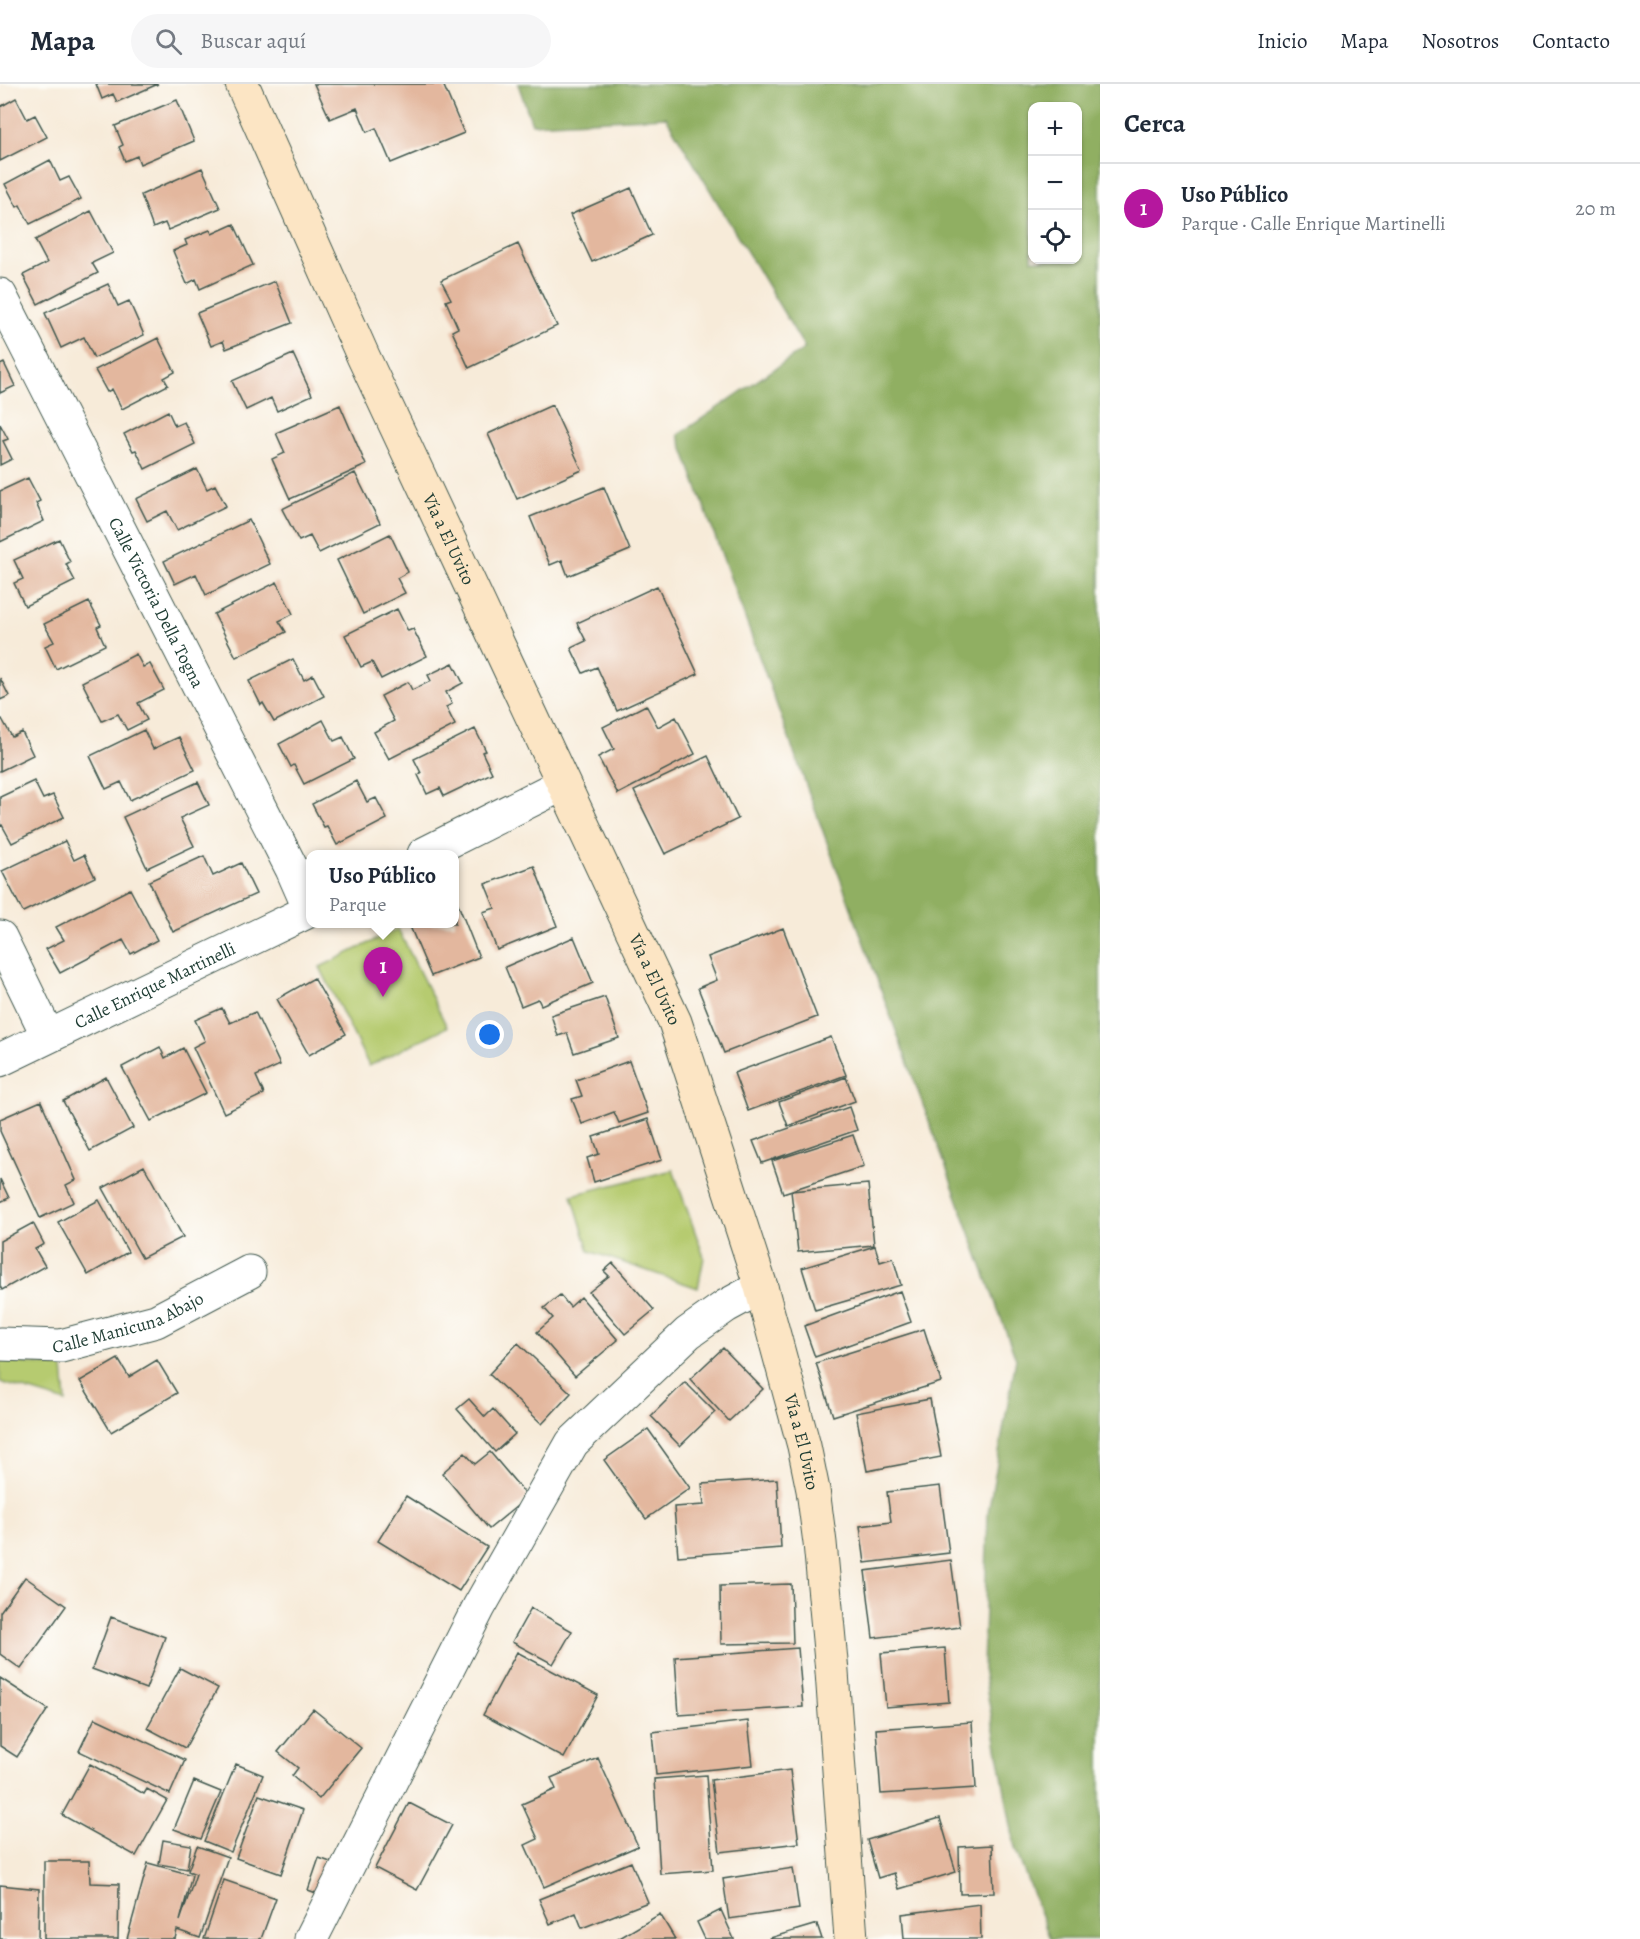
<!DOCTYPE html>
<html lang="es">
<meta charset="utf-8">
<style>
:root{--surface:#fff;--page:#f6f6f7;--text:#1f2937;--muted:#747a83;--line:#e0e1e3;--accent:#b5179e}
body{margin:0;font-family:Alegreya,serif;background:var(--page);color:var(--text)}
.controls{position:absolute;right:18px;top:18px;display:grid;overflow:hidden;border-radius:12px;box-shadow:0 2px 4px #0004}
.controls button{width:54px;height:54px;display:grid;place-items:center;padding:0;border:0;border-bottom:2px solid var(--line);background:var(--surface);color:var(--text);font:30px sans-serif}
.you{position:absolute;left:490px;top:951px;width:21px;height:21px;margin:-15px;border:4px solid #fff;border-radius:50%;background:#1a73e8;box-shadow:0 0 0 9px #1a73e833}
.badge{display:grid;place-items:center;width:39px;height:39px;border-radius:50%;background:var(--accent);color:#fff;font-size:20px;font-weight:700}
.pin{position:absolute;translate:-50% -50px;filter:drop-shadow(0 2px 3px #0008)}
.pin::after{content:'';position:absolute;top:32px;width:21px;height:18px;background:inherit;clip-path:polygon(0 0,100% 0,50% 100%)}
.popup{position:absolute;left:306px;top:766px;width:153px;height:78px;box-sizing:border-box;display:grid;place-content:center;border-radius:12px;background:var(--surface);filter:drop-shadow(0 2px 4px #0005);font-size:20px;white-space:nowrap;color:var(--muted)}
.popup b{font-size:22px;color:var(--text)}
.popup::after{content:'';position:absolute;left:50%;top:100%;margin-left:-12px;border:12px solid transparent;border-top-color:var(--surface)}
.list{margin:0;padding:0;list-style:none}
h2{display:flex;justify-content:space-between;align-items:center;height:78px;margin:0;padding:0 24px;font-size:26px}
h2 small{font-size:20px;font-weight:400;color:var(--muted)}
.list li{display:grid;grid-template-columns:39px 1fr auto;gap:18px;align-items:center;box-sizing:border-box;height:90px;padding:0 24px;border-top:2px solid var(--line)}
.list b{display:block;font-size:22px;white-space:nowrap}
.list p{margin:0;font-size:20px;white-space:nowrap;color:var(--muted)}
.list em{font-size:20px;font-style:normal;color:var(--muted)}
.icon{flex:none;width:33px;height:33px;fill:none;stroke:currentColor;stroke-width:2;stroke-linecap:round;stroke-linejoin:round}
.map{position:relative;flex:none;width:1100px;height:1855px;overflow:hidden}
header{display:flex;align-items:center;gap:36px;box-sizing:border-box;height:84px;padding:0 30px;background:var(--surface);border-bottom:2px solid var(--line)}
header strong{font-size:28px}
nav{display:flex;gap:33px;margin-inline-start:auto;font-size:21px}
.search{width:420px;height:54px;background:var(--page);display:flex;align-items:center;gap:15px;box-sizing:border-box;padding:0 21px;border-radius:33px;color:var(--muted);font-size:22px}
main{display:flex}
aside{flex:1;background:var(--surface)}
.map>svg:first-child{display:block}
</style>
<header>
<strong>Mapa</strong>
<div class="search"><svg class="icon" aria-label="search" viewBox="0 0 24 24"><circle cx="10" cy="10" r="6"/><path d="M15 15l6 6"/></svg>Buscar aquí</div>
<nav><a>Inicio</a><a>Mapa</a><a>Nosotros</a><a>Contacto</a></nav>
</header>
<main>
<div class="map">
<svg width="1100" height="1855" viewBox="0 0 1100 1855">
<rect width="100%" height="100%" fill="#fdfcf7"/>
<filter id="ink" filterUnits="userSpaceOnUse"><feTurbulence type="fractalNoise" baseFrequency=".0167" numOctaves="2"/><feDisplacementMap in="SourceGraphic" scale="12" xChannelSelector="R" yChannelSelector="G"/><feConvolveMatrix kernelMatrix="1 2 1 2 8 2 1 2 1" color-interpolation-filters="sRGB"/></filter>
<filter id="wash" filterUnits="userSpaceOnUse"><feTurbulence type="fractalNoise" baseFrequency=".008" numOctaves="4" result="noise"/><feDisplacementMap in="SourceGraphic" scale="24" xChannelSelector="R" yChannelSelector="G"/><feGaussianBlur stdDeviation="1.35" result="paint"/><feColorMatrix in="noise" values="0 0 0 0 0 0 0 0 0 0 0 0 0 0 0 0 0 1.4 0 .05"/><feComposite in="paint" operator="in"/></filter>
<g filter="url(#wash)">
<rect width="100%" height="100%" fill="#f7ebd9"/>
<path fill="#b6cb6f" stroke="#6a8452" stroke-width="1.5" d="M398,845L447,943L369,982L320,883Z
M673,1086L704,1173L698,1204L589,1167L572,1111Z
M0,1276L63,1283L66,1318L0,1298Z"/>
<path fill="#90af62" stroke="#58764b" stroke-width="1.5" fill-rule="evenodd" d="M518,0H1100V1855H1050L1015,1764L983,1585L988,1429L1016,1275L678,351L805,264L666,33L532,40ZM1032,22H1078V176H1032Z"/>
<g id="blocks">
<path fill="#e3b79e" d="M96,0H158L117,18L113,10L102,15Z
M314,0H443L464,49L391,79L376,44L367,48L357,24L330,35Z
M16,14L27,35L35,31L47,53L0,77V23Z
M177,16L194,57L140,80L137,72L125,77L119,63L123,61L115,42Z
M50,76L60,97L69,93L81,115L30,140L20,121L17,123L5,100Z
M202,84L220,124L168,146L165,139L153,144L141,111Z
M631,104L652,151L592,178L570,131Z
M91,127L113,169L92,179L98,189L38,220L23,191L47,179L35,156Z
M234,140L253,181L200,205L196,195L187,200L173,167L187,161L185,156L210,146L212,150Z
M518,160L557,242L469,284L452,247L458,244L446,217L451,215L441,196Z
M275,197L292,239L226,265L223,257L211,262L197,229Z
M108,200L118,222L129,217L144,251L94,274L84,253L61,264L45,229Z
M158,254L175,288L164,294L168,301L122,325L112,305L107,308L95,286Z
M293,270L312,311L277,327L271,314L246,326L232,297Z
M4,279L15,302L0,309V281Z
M340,321L366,381L290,415L272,375L285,369L276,349Z
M552,321L582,386L517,415L488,350Z
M168,327L175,342L184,338L195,360L145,385L136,366L133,367L124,350Z
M0,340L8,355L3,357L12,375L0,381Z
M197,385L207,405L215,401L226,422L177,446L167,427L147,437L136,415Z
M355,389L380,439L319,469L310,452L299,457L282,425Z
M28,394L40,417L36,419L44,437L0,458V407Z
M604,403L630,466L568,492L562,476L550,481L530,433Z
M249,436L270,480L206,511L196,490L175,500L164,477Z
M390,450L408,488L397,494L405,509L363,530L337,476Z
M59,455L70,478L66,480L75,497L25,522L14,499L23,495L14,476Z
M277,498L293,530L279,537L286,548L236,573L214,530Z
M657,502L698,590L617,627L597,583L583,589L571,564L586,557L577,539Z
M89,518L101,541L97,543L105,561L56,585L45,562L54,558L44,540Z
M397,525L408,547L413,545L427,572L381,595L372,578L361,583L345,551Z
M136,570L143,583L150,580L164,606L138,619L147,636L127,646L118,630L102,637L82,598Z
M293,575L304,596L313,591L324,612L274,638L263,619L261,621L249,597Z
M453,579L463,599L446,608L452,620L446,623L455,641L389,675L374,648L394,637L381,612L408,598L412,606L431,597L428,591Z
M0,594L9,612L0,616Z
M646,621L658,643L676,633L695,670L618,710L598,673L614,665L603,643Z
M2,635L12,653L22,648L33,671L0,687V636Z
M323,636L334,657L343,653L354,675L304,700L294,681L291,683L279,660Z
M475,645L486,667L482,668L492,689L444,712L440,704L427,710L418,691L421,689L414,675Z
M144,646L153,665L179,653L195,686L130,716L121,698L106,705L90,672Z
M708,672L738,735L665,770L634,707Z
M34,697L43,715L53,711L64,733L12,759L2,741L0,742V713Z
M356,697L367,718L376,714L387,735L337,761L327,742L324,743L312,720Z
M198,698L209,721L180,734L194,762L147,784L123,733Z
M65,757L74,776L84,771L95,793L23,828L2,787Z
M204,772L213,792L241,779L256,810L173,848L149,797Z
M534,782L557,842L497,866L483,828L495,824L485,800Z
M130,805L157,856L131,870L123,856L60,889L46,865L64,856L56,843Z
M458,820L479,873L431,892L409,840H455V821Z
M783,844L817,933L724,969L698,904L717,896L708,873Z
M574,853L593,899L541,921L538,915L521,922L505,883Z
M314,894L346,950L309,971L277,915Z
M605,913L619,954L574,969L567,949L558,952L551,931Z
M222,924L230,939L255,928L280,981L256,992L264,1010L224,1029L193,963L205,957L195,936Z
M831,953L846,991L748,1027L734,989Z
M160,963L165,974L183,964L206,1009L151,1037L122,983Z
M629,977L648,1029L619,1039L614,1028L582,1040L572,1015L582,1012L576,996Z
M106,993L133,1044L90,1067L63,1017Z
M846,993L855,1017L788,1042L779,1018Z
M41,1017L76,1096L66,1101L74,1118L40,1134L0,1047V1035Z
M849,1023L857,1046L762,1079L753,1057Z
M648,1035L662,1076L594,1098L587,1074L599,1070L593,1053Z
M853,1051L864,1082L783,1109L772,1077Z
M144,1082L183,1153L142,1174L103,1104Z
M0,1095L9,1114L0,1118Z
M868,1100L874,1161L798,1168L791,1107Z
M99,1116L128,1168L88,1191L58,1138Z
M33,1139L44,1160L35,1165L45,1182L2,1206L0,1202V1157Z
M875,1162L880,1178L893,1174L901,1201L815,1226L802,1184Z
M613,1179L654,1226L625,1250L589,1208L609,1192L604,1187Z
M900,1207L911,1238L815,1273L804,1242Z
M560,1211L570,1223L581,1213L618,1256L575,1292L537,1248L553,1234L544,1224Z
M924,1245L941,1298L833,1332L816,1279Z
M518,1259L571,1309L542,1340L489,1290Z
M723,1264L763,1305L729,1337L690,1295Z
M118,1275L129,1293L157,1276L177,1309L111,1348L80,1297Z
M685,1298L715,1328L680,1362L651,1332Z
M469,1315L485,1333L493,1325L515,1350L495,1368L457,1325Z
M930,1315L941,1373L867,1387L856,1329Z
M648,1345L690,1404L646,1435L604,1376Z
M490,1368L528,1413L489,1445L442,1389L465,1369L475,1380Z
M777,1395L781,1464L678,1472L674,1423L704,1421L702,1400Z
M940,1402L949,1469L865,1479L860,1442L891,1438L887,1408Z
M406,1412L487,1463L459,1507L378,1457Z
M951,1476L960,1543L873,1554L865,1487Z
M25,1493L66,1522L21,1585L0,1570V1528Z
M791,1500L793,1559L721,1560L720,1502Z
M531,1524L572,1547L553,1580L512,1558Z
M111,1533L165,1553L146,1605L92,1585Z
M798,1564L803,1623L679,1631L675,1573Z
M945,1564L949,1618L886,1623L881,1569Z
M517,1568L598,1611L564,1674L483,1631Z
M180,1584L218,1604L185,1664L147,1644Z
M0,1594L48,1625L17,1673L0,1662Z
M313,1625L361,1664L319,1715L292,1692L298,1684L278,1668Z
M95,1634L185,1676L170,1710L79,1667Z
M748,1637L753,1681L656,1691L652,1648Z
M972,1638L976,1704L881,1710L876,1645Z
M598,1674L638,1762L544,1803L525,1761L538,1755L522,1720L556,1705L551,1694Z
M90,1680L144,1710L147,1705L167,1716L136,1772L62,1731Z
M236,1680L263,1691L231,1768L204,1757Z
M790,1686L799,1759L720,1768L711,1696Z
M706,1691L713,1786L660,1790L654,1695Z
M194,1697L221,1708L201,1755L174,1745Z
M259,1711L303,1726L281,1790L236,1774Z
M409,1719L452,1741L417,1806L375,1784Z
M940,1734L956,1788L899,1805L894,1789L878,1794L867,1756Z
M163,1756L191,1761L187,1785L159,1780Z
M992,1761L994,1809L960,1810L959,1763Z
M197,1762L228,1773L200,1854L177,1846L175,1855H127L148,1779L192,1791L180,1837L196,1790L188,1787Z
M319,1774L339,1781L327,1813L308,1806Z
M44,1777H89L90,1799L119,1800L118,1855H44Z
M631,1778L648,1818L582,1844L576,1829L550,1840L539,1815Z
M793,1784L799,1825L729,1835L723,1795Z
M224,1796L276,1814L261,1855H204Z
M0,1801L39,1805L38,1855H0Z
M980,1820L981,1855H904L902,1830Z
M721,1826L734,1855H705L697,1838Z
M660,1830L675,1855H618Z
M817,1840L822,1855H770V1854Z"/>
</g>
</g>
<g filter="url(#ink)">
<use href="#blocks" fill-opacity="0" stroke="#3f574d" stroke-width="1.5"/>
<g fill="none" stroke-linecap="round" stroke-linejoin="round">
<g stroke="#3f574d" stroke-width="35">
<g id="street">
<path id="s1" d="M0,211L292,785L310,826"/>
<path d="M424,770L563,700"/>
<path d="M0,853L48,952"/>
<path id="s2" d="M0,976L311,826"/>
<path id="s3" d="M0,1260L61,1262L156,1237L249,1188"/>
<path d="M311,1855L479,1523L572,1359L688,1249L726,1222L761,1203"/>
</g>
</g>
<g stroke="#3f574d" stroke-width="35">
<g id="secondary">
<path id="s4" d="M242,0L363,272L675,938L761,1203L804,1362L813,1406L820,1459L832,1588L851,1855"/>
</g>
</g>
<use href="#street" stroke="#fff" stroke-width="33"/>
<use href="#secondary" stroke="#fce5c4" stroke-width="33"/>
</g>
</g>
<g text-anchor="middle" stroke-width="6" stroke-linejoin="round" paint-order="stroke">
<g font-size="18" fill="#1f3d34" stroke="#fdfcf7">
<text dy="6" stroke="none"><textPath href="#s4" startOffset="500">Vía a El Uvito</textPath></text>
<text dy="6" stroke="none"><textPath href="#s1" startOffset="345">Calle Victoria Della Togna</textPath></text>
<text dy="6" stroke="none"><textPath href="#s4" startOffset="986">Vía a El Uvito</textPath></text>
<text dy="6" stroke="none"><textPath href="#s2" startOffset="172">Calle Enrique Martinelli</textPath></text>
<text dy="6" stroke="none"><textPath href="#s3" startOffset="132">Calle Manicuna Abajo</textPath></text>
<text dy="6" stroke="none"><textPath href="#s4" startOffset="1472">Vía a El Uvito</textPath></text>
</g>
</g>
</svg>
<div class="controls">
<button>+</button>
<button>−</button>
<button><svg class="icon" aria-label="locate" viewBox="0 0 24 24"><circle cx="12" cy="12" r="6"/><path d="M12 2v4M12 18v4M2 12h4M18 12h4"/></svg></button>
</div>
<div class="you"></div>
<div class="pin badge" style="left:383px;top:913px">1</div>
<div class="popup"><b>Uso Público</b>Parque</div>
</div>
<aside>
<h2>Cerca<small></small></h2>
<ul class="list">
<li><span class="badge">1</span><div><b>Uso Público</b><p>Parque · Calle Enrique Martinelli</p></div><em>20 m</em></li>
</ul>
</aside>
</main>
